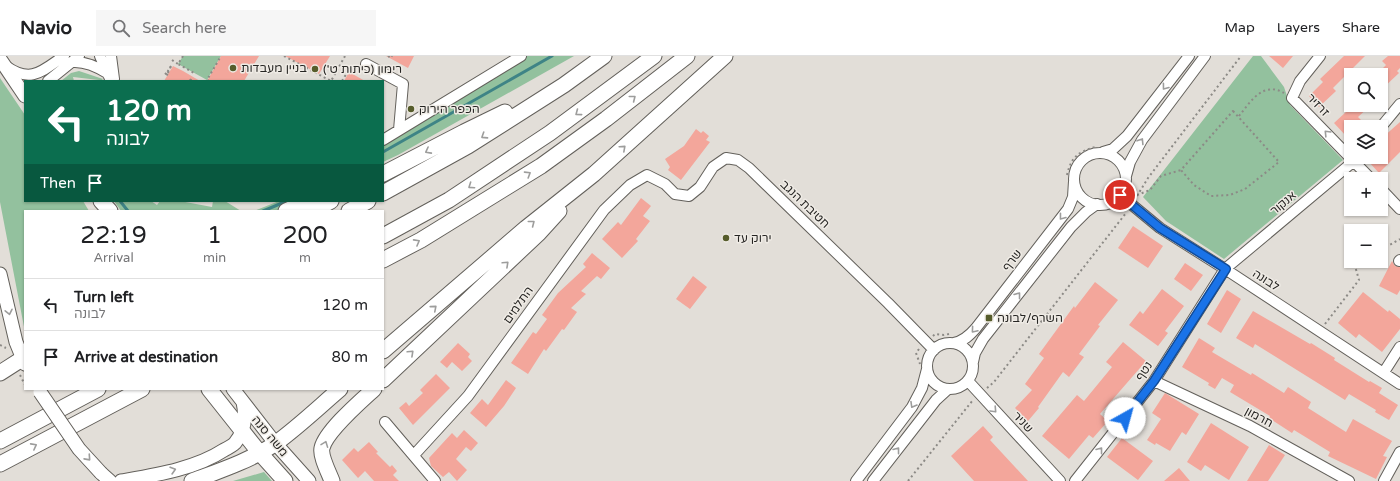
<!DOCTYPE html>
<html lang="en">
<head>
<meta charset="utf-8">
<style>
	:root { --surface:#fff; --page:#f6f6f6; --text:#202124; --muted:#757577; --line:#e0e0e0 }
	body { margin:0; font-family:"Varela Round","Noto Sans Hebrew",sans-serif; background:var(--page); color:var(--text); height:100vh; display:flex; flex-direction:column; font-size:15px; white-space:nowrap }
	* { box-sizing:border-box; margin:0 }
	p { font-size:13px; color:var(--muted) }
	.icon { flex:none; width:22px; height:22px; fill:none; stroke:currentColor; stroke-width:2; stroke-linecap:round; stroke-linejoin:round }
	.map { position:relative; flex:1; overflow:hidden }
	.sheet { position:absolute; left:24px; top:154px; width:360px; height:180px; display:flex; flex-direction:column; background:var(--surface); border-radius:0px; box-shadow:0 1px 3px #0004 }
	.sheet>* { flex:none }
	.top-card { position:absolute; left:24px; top:24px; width:360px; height:122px; border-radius:0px; box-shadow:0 1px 3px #0004; background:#0b6e4f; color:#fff; overflow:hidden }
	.fabs { position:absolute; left:1344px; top:12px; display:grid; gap:8px }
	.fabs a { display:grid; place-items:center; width:44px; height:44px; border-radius:0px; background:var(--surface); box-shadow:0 1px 3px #0004; font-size:20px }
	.pin { position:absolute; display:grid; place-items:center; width:34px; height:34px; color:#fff; margin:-17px; border:2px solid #fff; border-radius:50%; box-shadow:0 1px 4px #0007 }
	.me { position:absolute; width:44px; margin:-22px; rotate:38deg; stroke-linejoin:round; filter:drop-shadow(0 0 3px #0008) }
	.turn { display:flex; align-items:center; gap:14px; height:84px; padding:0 16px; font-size:18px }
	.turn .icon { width:52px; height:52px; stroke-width:2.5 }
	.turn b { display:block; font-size:28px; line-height:34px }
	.then { display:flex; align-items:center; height:38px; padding:0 16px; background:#0003; gap:8px; font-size:15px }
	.eta { display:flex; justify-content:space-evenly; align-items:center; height:68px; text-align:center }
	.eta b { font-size:24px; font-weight:600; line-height:28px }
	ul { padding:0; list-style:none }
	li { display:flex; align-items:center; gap:12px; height:52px; padding:0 16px; border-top:1px solid var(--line) }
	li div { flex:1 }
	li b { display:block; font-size:15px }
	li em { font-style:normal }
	header { display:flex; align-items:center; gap:24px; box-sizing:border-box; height:56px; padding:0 20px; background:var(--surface); border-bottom:1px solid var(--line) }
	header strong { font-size:19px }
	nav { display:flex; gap:22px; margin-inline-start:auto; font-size:14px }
	.search { width:280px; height:36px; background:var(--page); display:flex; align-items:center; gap:10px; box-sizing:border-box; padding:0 14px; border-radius:0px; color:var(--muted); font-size:15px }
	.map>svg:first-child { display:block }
	.green { fill:#93c19e }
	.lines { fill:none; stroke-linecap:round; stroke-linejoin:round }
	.stream { stroke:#3e8486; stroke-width:3 }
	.building { fill:#f3a69b }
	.minor-casing { stroke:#63605b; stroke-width:12 }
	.major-casing { stroke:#63605b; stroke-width:15 }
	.highway-casing { stroke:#63605b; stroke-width:17 }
	.path { stroke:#8c8a86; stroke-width:2; stroke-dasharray:2 3; stroke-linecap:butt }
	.minor { stroke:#fff; stroke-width:10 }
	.major { stroke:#fff; stroke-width:13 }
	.highway { stroke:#fff; stroke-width:15 }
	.major-bridge-casing { stroke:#63605b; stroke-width:15; stroke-linecap:butt }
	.path-bridge { stroke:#8c8a86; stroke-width:2; stroke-dasharray:2 3; stroke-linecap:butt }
	.major-bridge { stroke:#fff; stroke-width:13 }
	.oneway { stroke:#9d9d9c }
	.route-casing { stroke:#114b97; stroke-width:10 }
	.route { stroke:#1a73e8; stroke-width:7 }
	.poi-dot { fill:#565c2b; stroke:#efebe5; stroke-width:1.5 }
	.labels { text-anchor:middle; stroke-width:3; stroke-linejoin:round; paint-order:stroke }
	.poi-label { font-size:12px; fill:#262523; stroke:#efebe5; text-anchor:start }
	.street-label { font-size:12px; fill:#262523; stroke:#efebe5 }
</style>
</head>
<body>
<header>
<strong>Navio</strong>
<div class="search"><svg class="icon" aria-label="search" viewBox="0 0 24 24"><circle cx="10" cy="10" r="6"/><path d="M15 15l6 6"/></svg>Search here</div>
<nav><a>Map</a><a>Layers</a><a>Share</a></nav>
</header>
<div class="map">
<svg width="1400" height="425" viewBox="0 0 1400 425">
	<rect width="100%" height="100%" fill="#e2ded8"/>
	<path class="green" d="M183 0H221L207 24 178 8Z
		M527 0H574L398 99 383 106V88Z
		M1253 0H1261L1284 31 1290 49 1343 104 1224 203 1166 165 1143 141Z
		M79 15 103 23 101 25 99 24 73 21 74 25H61L71 17Z
		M0 22 25 59V145H83L89 155H25V276L0 146Z
		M114 145H151L157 149 160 145H180L212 151 213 145H225L241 155H121Z
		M279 145H298L275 155H254Z
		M264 416 272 425H233Z"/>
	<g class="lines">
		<path class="stream" d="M383 96 552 0
			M120 145 128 155
			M263 155 287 145"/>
	</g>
	<path class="building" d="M221 0H259L244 25H207Z
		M285 0H330L319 18Z
		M386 0H414L408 12Z
		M1269 0H1293L1283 12Z
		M1344 0H1365L1333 32 1336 35 1319 51 1309 40 1323 26 1320 23Z
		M1388 0H1400V12L1397 15 1399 17 1381 34V14L1386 9 1382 5Z
		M173 10 183 15 200 25H164Z
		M349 16 365 25H344Z
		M1349 49H1371L1358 61 1362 65 1355 71H1351V75L1346 80 1334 67 1347 55 1345 53Z
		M1400 66V96L1379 117 1369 106 1373 101H1381V94L1387 88 1382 82Z
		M696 73 701 77 703 75 709 80 706 84 710 86 681 124 668 114 670 111 665 103 684 90Z
		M641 142 651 150 643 160 650 165 636 183 638 185 622 202 602 183 618 166 621 169Z
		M1133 170 1163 190 1148 212 1118 192Z
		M592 197 610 212 601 223 597 220 581 235 586 238 571 252 577 256 564 274 562 273 546 295 544 293 528 318 511 307 533 276 536 278 547 263 542 259 558 237 586 211 583 208Z
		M1392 205 1395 210 1400 211V234L1397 239 1379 230Z
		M1185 207 1203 219 1191 235 1174 223Z
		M693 220 707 231 690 253 676 243Z
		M1095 226 1118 244 1098 269 1100 270 1079 298 1084 301 1069 321 1063 316 1038 351 1039 352 1028 365 1015 352 1032 334 1025 328 1044 302 1039 298 1074 250 1075 252Z
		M1162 233 1184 250 1165 275 1168 277 1158 290 1129 269 1140 255 1143 258Z
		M1227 234 1241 243 1221 277 1207 268Z
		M1363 236 1388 256 1389 254 1400 263V273L1382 296 1359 278 1356 282 1338 267Z
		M1253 255 1310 288 1311 287 1335 302 1334 304 1369 326 1370 325 1382 332 1379 337 1398 349 1389 364 1375 356 1376 354 1349 338 1345 344 1255 288 1253 292 1236 282Z
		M1199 282 1215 292 1212 296 1251 319 1252 317 1284 337 1288 331 1311 346 1308 352 1346 376 1353 363 1392 385 1383 400 1387 401 1376 423 1328 400 1330 396 1294 374 1292 377 1269 362 1270 360 1230 336 1234 329 1222 322 1215 333 1208 329 1209 327 1182 311Z
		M1123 286 1146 305 1100 358 1108 365 1093 382 1089 379 1069 403 1042 380 1077 339 1084 345 1112 311 1106 306Z
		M458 287 470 298 468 301 472 305 462 315 452 306 447 312 440 306Z
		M436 318 450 332 413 369 399 352 406 346 409 350 423 337 420 334Z
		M506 324 516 332 504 350 486 371 470 357 482 343 488 349Z
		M1165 337 1199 358 1186 379 1182 376 1170 395 1156 387 1155 389 1147 384 1161 363 1152 357Z
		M1211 367 1249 391 1229 424 1205 409 1201 415 1187 406Z
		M983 370 993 381 990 384 1028 425H974L951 400Z
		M464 374 478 387 471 395 466 391 456 403 467 414 457 425 449 416 443 421 431 410 429 402 452 377 457 382Z
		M1122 382 1153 405 1138 424 1107 401Z
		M369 386 378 396 376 397 390 411 392 409 397 415 393 419 399 425H374L365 415 358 422 342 404 354 392 358 396Z
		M1269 389 1285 399 1268 425H1247Z
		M1179 412 1190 425H1164Z"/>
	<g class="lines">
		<defs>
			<path id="minor" d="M100 0 111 25
				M111 0 114 23
				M1320 0 1300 25 1292 42 1371 123
				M72 6C85 5 96 10 107 17
				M366 8 403 28 399 74
				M6 10C31 28 42 15 64 0
				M48 25 79 0
				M1381 71 1400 48
				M383 84 521 0
				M1103 96 1113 93 1127 80 1189 0
				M1074 123a26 26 0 1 1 52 0a26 26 0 1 1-52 0Z
				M1126 120 1130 106 1142 84 1205 0
				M1381 133 1400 153
				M1120 139 1160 172 1225 213 1400 328
				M1399 205 1400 204
				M927 310a23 23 0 1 1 46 0a23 23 0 1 1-46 0Z
				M954 287C964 285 970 279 976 272L1068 153 1073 141 1074 125
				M973 306 975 297 983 283 1071 171 1086 156 1097 148
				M1384 316 1400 291
				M968 325 1060 425
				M1154 325 1250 370 1349 425
				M385 366 435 425
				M414 399 468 340 604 154 630 129 647 119 665 128 675 138 689 140 700 131 713 111 726 102 738 104 749 112 888 247 934 294
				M856 425 912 351 922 332 927 313
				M873 425 936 344 948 333
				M1075 425 1154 325 1225 213 1354 105 1357 101
				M1384 425 1400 396"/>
			<path id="major" d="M0 3 25 40
				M0 218 16 286 25 308
				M233 333 275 387 309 425
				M101 417 110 425
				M121 425C155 419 195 413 224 394 228 392 232 390 235 387 245 375 246 360 243 346"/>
			<path id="highway" d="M383 118 464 76 505 56
				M383 137 468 90 564 29 604 0
				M101 145 110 155
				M286 155 309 145
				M312 155 331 145
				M349 155 368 145
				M383 180 449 144 550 77 654 0
				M383 204 421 184 541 110 606 63 687 0
				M383 295 526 172 594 118 725 0
				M0 317 25 301
				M383 324 539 177 559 155
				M209 333 259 396 285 425
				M0 385 98 333
				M0 408 142 333
				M192 425C219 415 252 404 276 387 298 371 319 351 340 333
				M332 425C329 417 320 400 322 392 326 375 361 345 374 333"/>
		</defs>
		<use href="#minor" class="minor-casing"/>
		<use href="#major" class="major-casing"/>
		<use href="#highway" class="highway-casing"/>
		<path class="path" d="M183 0 178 8 196 18
			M284 0 331 25 345 0
			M388 0 391 2 392 0
			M172 4 178 8
			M165 17 167 19 171 10
			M190 23 191 25
			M209 25 207 24 221 0
			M342 25 348 15 358 11
			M1233 55 1279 106 1245 133 1230 139 1211 140 1194 129 1181 114Z
			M1239 60C1251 45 1263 25 1284 37
			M1067 119C1071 101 1078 96 1095 91
			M1137 139 1150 134 1161 120 1181 114
			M1137 140 1148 122 1241 0
			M1381 192 1386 191 1400 183
			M1325 268 1359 224 1355 210 1359 205
			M933 280 935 278 944 279 949 278
			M0 289 6 292
			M919 293 916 297 920 308
			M20 319 25 329
			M987 332 994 326 1126 157
			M908 425 973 344"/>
		<use href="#minor" class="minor"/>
		<use href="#major" class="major"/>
		<use href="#highway" class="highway"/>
		<defs>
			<path id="major-bridge" d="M40 336 79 393 101 417"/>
		</defs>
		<use href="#major-bridge" class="major-bridge-casing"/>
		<path class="path-bridge" d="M168 19 166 18 171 10
			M190 25 191 24 192 25"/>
		<use href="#major-bridge" class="major-bridge"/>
	</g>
	<defs><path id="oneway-chevron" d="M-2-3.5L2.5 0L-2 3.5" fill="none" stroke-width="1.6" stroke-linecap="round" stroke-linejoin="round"/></defs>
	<g class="oneway">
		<use href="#oneway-chevron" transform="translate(1165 31) rotate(127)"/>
		<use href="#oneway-chevron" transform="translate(633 42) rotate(-38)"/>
		<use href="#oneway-chevron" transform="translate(578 57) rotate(143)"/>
		<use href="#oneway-chevron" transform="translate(1327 77) rotate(-134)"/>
		<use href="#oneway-chevron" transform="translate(484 80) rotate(147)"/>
		<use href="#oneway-chevron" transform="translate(1141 85) rotate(-58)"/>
		<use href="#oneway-chevron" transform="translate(623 92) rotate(-42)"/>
		<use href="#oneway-chevron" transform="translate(428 95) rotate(152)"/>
		<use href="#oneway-chevron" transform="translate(528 118) rotate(-32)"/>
		<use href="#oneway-chevron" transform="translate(471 130) rotate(146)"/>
		<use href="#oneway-chevron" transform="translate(1062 161) rotate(128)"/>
		<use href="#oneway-chevron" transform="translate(532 167) rotate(-38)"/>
		<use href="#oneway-chevron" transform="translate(417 186) rotate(-29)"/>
		<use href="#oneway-chevron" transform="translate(506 208) rotate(-43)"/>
		<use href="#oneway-chevron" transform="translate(1018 239) rotate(-52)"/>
		<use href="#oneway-chevron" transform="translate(434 252) rotate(-41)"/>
		<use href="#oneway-chevron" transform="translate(9 256) rotate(78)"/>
		<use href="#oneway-chevron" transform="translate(974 274) rotate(130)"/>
		<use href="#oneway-chevron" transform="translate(411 297) rotate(-43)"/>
		<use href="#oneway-chevron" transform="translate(913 349) rotate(120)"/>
		<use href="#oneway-chevron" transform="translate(994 354) rotate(47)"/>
		<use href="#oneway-chevron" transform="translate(325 388) rotate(-69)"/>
		<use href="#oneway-chevron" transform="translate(34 390) rotate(-28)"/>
		<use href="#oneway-chevron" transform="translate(897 394) rotate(-52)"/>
		<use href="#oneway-chevron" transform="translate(1100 394) rotate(-52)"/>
		<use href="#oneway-chevron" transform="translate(88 402) rotate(48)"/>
		<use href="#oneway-chevron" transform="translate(173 414) rotate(-16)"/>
	</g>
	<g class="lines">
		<defs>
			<path id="route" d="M1120 139 1160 172 1226 213 1154 325 1125 362"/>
		</defs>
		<use href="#route" class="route-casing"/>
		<use href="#route" class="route"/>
	</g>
	<g class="poi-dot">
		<circle cx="233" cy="12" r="4"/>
		<circle cx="315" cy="13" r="4"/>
		<circle cx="411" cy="53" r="4"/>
		<circle cx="726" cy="182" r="4"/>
		<rect x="985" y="258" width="8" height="8" rx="2"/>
	</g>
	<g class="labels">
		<g class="poi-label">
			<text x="241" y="16">בניין מעבדות</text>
			<text x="323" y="17">רימון (כיתות ט')</text>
			<text x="419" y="57">הכפר הירוק</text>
			<text x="734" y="186">ירוק עד</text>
			<text x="997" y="266">השרף/לבונה</text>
		</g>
		<g class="street-label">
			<text transform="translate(1318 49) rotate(46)" y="4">זרזיר</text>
			<text transform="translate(1283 147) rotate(-40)" y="4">אנקור</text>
			<text transform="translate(805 148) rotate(44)" y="4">חטיבת הנגב</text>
			<text transform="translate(1012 204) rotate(-52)" y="4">שרף</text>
			<text transform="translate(1266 224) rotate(33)" y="4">לבונה</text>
			<text transform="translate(518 249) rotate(-55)" y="4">התלמים</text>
			<text transform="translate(1144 315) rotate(-55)" y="4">נטף</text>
			<text transform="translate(1259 361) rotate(28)" y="4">חרמון</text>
			<text transform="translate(1023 366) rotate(47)" y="4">שניר</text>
			<text transform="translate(270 380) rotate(50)" y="4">משה סנה</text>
		</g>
	</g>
</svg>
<div class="fabs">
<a><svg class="icon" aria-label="search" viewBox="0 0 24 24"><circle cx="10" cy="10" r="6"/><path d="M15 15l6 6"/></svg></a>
<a><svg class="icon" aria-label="layers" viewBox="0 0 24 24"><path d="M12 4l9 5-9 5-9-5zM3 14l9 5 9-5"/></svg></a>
<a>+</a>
<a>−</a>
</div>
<div class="pin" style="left:1120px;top:139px;background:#d93025"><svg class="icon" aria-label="arrive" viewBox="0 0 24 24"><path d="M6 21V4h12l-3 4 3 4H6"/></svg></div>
<svg class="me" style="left:1125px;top:362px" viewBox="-20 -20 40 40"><circle r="19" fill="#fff"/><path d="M0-13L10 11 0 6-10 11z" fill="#1a73e8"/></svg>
<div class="top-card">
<div class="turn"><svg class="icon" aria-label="left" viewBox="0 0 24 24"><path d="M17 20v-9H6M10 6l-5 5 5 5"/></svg><div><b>120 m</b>לבונה</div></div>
<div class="then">Then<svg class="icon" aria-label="arrive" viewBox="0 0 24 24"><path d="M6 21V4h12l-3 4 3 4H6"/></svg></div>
</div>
<section class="sheet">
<div class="eta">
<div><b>22:19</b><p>Arrival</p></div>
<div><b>1</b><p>min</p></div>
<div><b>200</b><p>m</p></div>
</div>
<ul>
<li><svg class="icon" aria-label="left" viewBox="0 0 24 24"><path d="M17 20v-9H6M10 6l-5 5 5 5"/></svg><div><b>Turn left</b><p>לבונה</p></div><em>120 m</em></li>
<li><svg class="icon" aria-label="arrive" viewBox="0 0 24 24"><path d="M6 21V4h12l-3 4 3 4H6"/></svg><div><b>Arrive at destination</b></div><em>80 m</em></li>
</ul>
</section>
</div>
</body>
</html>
